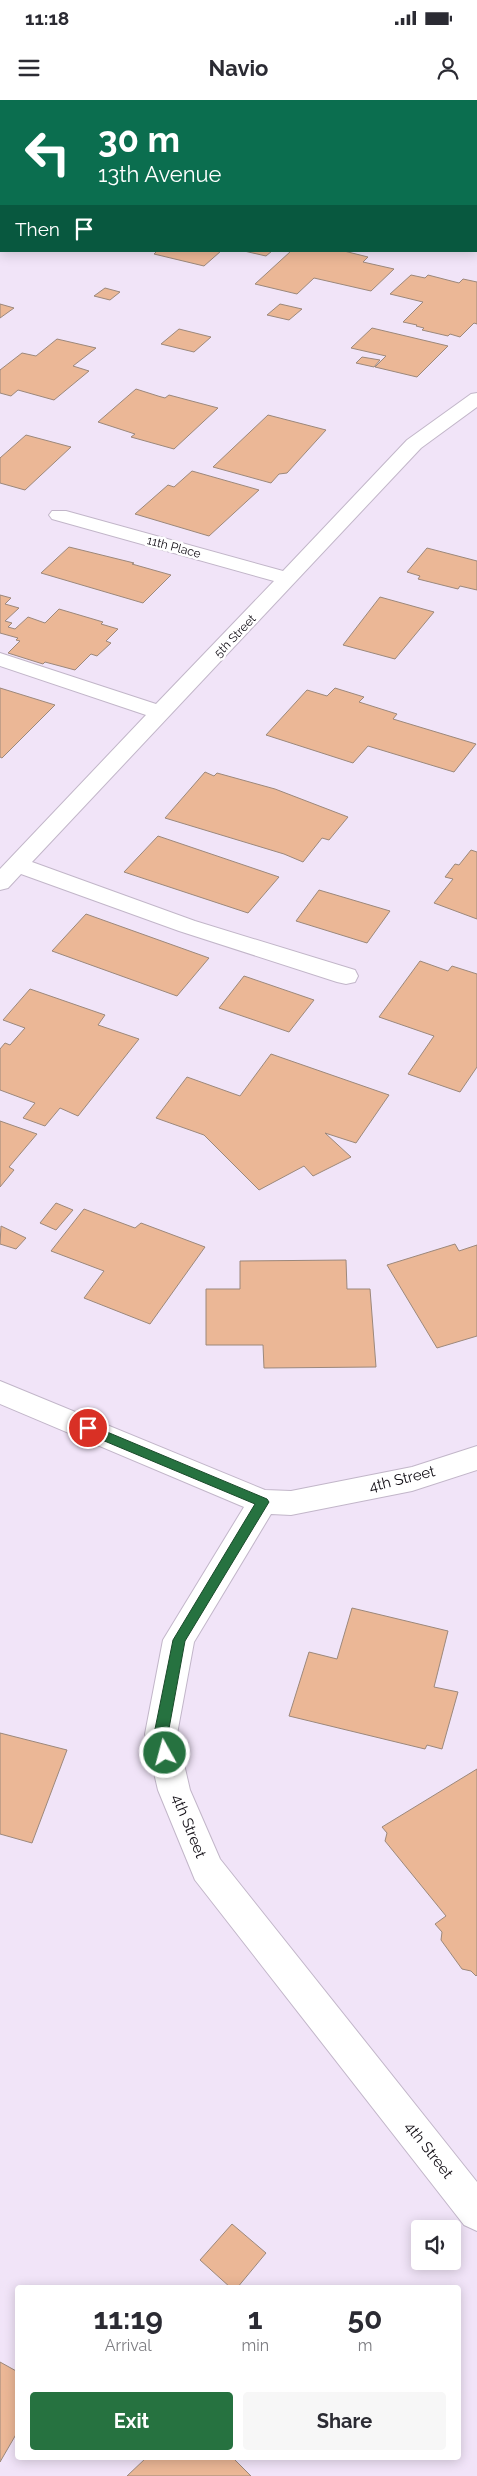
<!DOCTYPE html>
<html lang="en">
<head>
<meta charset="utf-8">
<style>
	:root { --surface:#fff; --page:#f7f7f7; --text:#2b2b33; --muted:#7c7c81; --accent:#267240 }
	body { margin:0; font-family:Raleway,sans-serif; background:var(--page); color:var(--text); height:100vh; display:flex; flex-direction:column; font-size:19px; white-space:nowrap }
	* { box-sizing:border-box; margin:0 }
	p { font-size:16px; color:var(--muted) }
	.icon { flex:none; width:28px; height:28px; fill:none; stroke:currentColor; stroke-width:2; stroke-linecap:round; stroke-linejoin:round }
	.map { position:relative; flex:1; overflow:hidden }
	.sheet { position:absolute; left:15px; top:2185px; width:446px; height:175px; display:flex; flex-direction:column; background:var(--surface); border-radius:5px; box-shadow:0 2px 12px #0003 }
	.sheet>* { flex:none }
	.banner { position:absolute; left:0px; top:0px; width:478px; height:152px; box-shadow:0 2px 12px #0003; background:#0b6e4f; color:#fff; overflow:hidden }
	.buttons { position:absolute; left:411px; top:2120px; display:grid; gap:10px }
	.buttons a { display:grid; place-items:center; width:50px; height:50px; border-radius:5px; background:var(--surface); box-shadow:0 2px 12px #0003; font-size:25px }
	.pin { position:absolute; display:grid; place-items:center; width:42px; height:42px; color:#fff; margin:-21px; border:2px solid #fff; border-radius:50%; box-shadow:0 1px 5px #0007 }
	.me { position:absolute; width:55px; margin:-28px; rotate:353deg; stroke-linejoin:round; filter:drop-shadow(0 0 4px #0008) }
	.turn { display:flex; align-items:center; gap:18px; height:105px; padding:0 15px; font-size:22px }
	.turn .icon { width:65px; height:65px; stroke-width:2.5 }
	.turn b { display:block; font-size:35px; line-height:42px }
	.then { display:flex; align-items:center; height:48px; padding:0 15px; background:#0003; gap:10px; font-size:19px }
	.eta { display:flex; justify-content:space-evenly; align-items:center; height:85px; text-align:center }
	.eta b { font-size:30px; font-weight:700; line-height:35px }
	.primary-button { display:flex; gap:10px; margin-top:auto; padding:10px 15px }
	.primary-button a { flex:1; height:58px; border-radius:5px; background:var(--accent); color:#fff; font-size:20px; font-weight:700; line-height:58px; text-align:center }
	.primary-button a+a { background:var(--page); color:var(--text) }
	.status { display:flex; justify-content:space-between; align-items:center; height:35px; padding:0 25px; background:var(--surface); direction:ltr }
	.status svg { height:14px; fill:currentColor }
	header { display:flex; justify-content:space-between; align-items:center; height:65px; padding:0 15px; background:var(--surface); font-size:22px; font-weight:700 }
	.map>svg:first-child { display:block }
	.building { fill:#ebb796; stroke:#9c887b }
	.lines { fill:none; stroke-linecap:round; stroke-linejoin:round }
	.minor-casing { stroke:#c2b6c9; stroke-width:2 }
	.minor { fill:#fff; fill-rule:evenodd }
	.route { fill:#267240; stroke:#194a2a }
	.labels { text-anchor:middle; stroke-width:5; stroke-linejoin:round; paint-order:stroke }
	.far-street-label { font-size:12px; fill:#130f16; stroke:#fff }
	.street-label { font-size:15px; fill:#130f16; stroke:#fff }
</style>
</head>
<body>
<div class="status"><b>11:18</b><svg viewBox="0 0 49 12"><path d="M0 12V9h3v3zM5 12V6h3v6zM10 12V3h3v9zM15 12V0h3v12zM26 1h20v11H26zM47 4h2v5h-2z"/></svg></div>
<header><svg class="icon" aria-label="menu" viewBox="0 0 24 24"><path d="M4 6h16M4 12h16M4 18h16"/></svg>Navio<svg class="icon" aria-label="person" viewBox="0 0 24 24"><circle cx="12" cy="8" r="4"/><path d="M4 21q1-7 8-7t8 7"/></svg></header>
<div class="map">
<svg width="477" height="2376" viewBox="0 0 477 2376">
	<rect width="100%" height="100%" fill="#f1e4f8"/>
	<path class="building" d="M12 0H70L10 1Z
		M124 0H165L170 1H123Z
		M157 151H221L204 166 154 154Z
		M244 151H272L266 156Z
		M291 151H344L368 157 363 162 394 169 371 191 314 178 297 194 255 184Z
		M411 175 425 178 428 175 459 183 463 179 477 182V224L474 223 460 237 450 234 448 236 422 230 424 228 416 226 417 225 403 222 423 202 390 194Z
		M105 188 120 192 110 200 94 196Z
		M0 204 14 208 0 218Z
		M280 204 302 209 289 220 267 215Z
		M372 228 448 246 417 277 375 267 386 256 351 248Z
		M179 229 211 237 194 252 161 244Z
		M57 239 96 248 73 266 89 271 54 300 18 290 11 296 0 293V270L22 253 36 256Z
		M362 257 380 260 374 267 356 263Z
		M136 289 158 296 165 298 169 295 218 308 174 349 131 337 135 334 98 322Z
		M268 315 326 330 287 373 279 374 271 383 213 367Z
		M26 335 71 347 25 390 0 383V358Z
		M192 371 259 390 209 436 135 414 168 385 174 387Z
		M69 447 134 463 132 464 171 475 143 503 41 473Z
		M427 448 477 461V490L460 486 458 489 418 479 420 476 407 472Z
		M0 495 11 498 5 504 19 508 5 521 12 523 8 527 15 529 28 517 45 523 59 509 103 522 101 524 118 529 106 541 111 543 97 556 91 554 75 570 45 562 43 564 8 553 20 541 16 540 18 538 0 533Z
		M380 497 434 512 395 559 343 545Z
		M0 588 55 605 2 658 0 657Z
		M335 588 364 597 359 602 397 614 393 619 476 644 454 672 368 646 353 663 266 635 307 590 327 596Z
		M205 672 214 676 217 673 275 689 348 717 329 740 322 738 303 762 284 754 165 718Z
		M158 736 279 777 248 813 124 772Z
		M471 750 477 752V819L434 803 453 779 445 777 455 764 459 765Z
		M319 790 390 811 367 843 296 821Z
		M86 814 209 858 177 896 52 851Z
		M420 861 448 871 452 866 477 874V967L460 992 408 974 434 936 379 917Z
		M244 876 314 900 289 932 219 908Z
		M30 889 105 915 98 925 139 939 78 1016 60 1008 45 1026 23 1018 35 1003 0 990V949L5 943 10 945 25 928 3 920Z
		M271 954 389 995 356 1043 325 1033 351 1057 313 1076 304 1066 259 1090 204 1035 156 1018 187 977 240 996Z
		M0 1021 37 1034 9 1067 14 1070 0 1087Z
		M56 1103 73 1110 56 1130 40 1123Z
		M84 1109 135 1128 141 1123 205 1147 150 1224 84 1198 104 1171 51 1151Z
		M1 1126 26 1138 16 1149 0 1144Z
		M455 1144 459 1151 477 1145V1236L437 1248 387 1165Z
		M346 1160 347 1189H370L376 1267 264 1268 263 1245H206V1189H240V1161Z
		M352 1508 448 1531 434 1587 458 1592 442 1649 427 1645 425 1649 289 1616 309 1552 337 1559Z
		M0 1633 67 1650 32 1743 0 1734Z
		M477 1669V1875L476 1876 471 1871 462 1869 441 1840 442 1832 435 1824 446 1816 385 1741 387 1733 382 1727Z
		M232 2124 266 2153 237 2188H231L200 2160Z
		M0 2262 18 2272V2331L0 2362Z
		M146 2358H233L251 2376H127Z"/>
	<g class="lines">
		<defs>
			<path id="minor" d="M303 0H323V1H303Z
				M476 29H477V39H476Z
				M0 33H1V43H0Z
				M476 141H477V151H476Z
				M477 293V307L421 348 32 762 195 821 355 870 358 876 355 882 346 884 337 882 179 831 21 774 8 788 0 790V769L146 615 0 566V553L156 604 274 481 52 419 49 415 52 411H66L283 471 407 340 471 294Z
				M0 1281 265 1390 291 1391 412 1367 477 1346V1370L412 1391 291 1415 271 1414 194 1542 177 1634 190 1690 220 1759 477 2082V2131L464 2125 195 1780 158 1690 145 1634 163 1540 244 1407 0 1304Z"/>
		</defs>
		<use href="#minor" class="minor-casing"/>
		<use href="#minor" class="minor"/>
	</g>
	<path class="route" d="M88 1324 267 1399 269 1402 185 1541 168 1634 172 1653 170 1657H161L154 1634 173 1540 255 1404 83 1332 82 1328Z"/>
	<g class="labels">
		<g class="far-street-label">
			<text transform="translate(174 447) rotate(15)" y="4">11th Place</text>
			<text transform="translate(235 536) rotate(-46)" y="4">5th Street</text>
		</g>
		<g class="street-label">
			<text transform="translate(402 1379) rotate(-14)" y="5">4th Street</text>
			<text transform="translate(189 1726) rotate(68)" y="5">4th Street</text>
			<text transform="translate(429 2050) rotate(52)" y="5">4th Street</text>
		</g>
	</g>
</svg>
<div class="buttons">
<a><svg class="icon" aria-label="sound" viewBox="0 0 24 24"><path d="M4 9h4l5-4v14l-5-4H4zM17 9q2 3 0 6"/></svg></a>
</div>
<div class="pin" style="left:88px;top:1328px;background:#d93025"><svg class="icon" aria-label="arrive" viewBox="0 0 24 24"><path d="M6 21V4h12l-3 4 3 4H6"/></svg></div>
<svg class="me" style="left:165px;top:1653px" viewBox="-20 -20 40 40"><circle r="17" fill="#267240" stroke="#fff" stroke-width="3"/><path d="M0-11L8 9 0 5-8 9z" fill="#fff"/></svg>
<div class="banner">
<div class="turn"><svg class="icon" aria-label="left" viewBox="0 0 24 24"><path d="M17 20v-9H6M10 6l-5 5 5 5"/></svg><div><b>30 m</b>13th Avenue</div></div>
<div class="then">Then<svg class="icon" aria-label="arrive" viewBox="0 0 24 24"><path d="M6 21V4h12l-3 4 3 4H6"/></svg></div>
</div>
<section class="sheet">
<div class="eta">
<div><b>11:19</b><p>Arrival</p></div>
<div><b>1</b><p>min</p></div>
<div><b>50</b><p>m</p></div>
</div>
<div class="primary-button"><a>Exit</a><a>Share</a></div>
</section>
</div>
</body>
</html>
